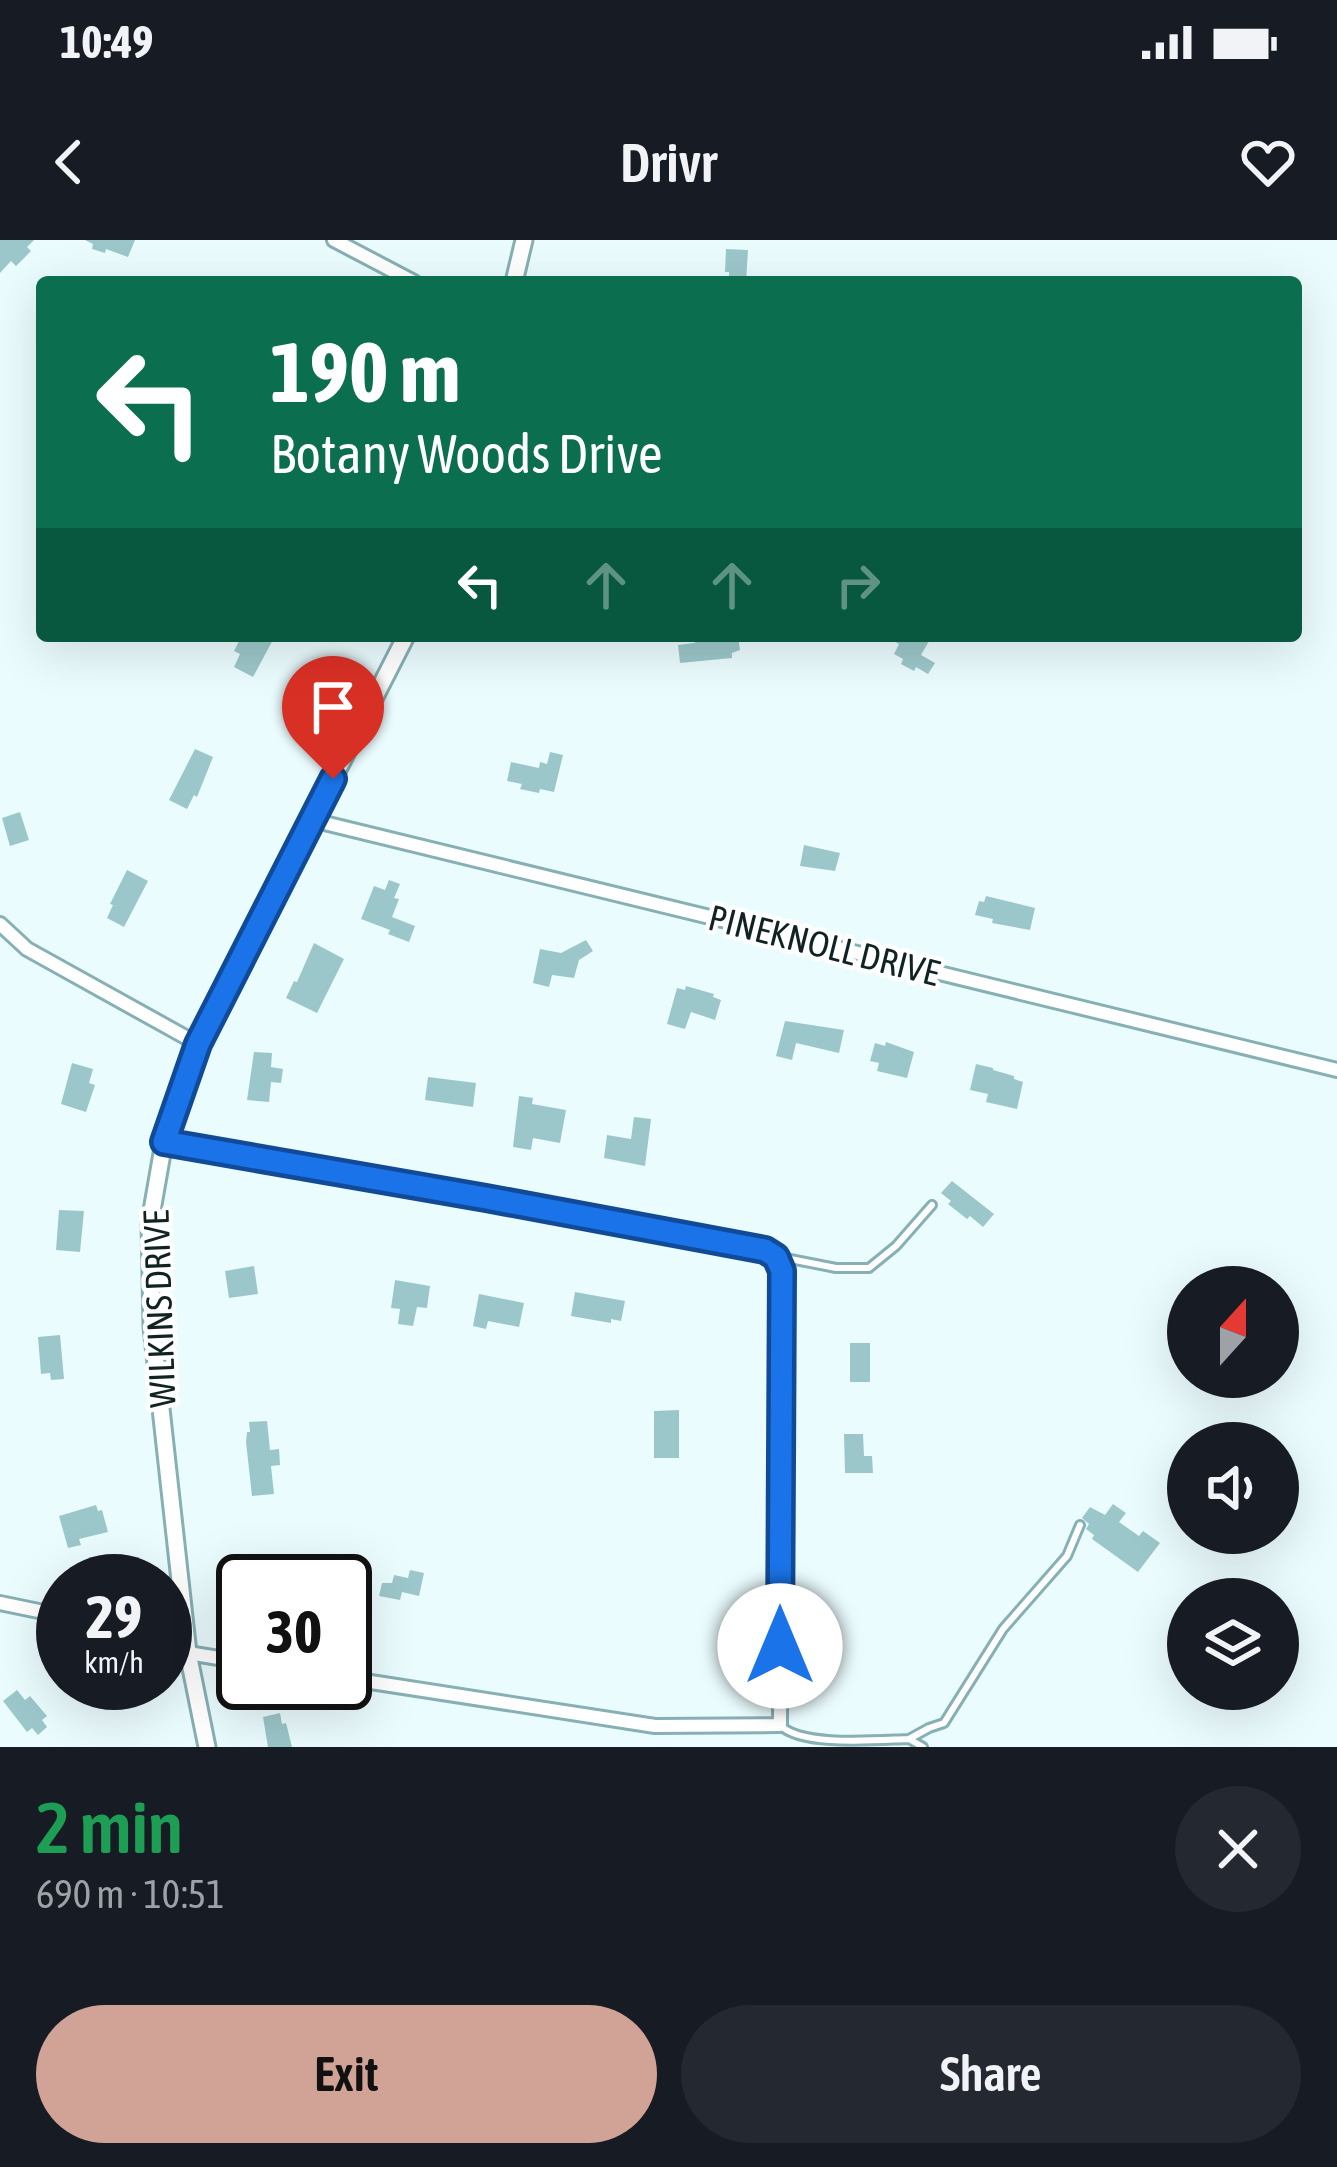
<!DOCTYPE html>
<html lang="en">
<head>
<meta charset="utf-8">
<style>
	:root { --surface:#171b24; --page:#242831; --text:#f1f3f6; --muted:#9ea1a6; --accent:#d1a396 }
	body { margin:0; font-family:"Asap Condensed",sans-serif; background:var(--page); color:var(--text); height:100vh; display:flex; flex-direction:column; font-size:45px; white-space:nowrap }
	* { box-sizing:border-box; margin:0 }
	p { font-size:39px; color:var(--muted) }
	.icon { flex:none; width:66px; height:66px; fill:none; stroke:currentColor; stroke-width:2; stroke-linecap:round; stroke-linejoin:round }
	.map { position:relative; height:1507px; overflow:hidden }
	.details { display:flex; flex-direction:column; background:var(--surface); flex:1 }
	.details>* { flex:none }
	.banner { position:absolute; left:36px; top:36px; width:1266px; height:366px; border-radius:12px; box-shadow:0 12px 48px #0002; background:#0b6e4f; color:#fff; overflow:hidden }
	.needle { width:78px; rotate:21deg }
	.fabs { position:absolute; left:1167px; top:1026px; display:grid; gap:24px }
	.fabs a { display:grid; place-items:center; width:132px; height:132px; border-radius:50%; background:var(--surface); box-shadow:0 12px 48px #0002; font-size:60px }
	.speed { position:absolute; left:36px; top:1314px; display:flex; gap:24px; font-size:60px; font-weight:700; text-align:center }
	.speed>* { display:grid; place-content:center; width:156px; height:156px; border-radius:50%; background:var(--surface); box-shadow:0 12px 48px #0002; line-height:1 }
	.speed small { font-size:30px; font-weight:400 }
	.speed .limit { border:6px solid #111; border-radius:18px; background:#fff; color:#111 }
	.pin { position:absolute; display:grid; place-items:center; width:102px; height:102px; color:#fff; margin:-123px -51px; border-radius:50% 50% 50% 0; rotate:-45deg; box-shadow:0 0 12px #0007 }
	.pin .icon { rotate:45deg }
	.me { position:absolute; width:132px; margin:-66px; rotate:0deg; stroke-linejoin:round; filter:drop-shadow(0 0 9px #0008) }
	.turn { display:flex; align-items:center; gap:42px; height:252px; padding:0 36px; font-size:54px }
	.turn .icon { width:156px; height:156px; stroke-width:2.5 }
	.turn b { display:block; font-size:84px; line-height:102px }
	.lanes { display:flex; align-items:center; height:114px; padding:0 36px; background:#0003; justify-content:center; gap:60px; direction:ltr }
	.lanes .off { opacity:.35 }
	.round { display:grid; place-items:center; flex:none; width:126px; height:126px; border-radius:63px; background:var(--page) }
	.head { display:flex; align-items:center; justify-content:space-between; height:204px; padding:0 36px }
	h1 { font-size:72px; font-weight:600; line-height:90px; color:#1e9e55 }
	.action { display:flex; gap:24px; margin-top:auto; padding:24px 36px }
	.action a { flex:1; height:138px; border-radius:72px; background:var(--accent); color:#111; font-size:48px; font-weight:600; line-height:138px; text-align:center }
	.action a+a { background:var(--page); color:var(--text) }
	.status { display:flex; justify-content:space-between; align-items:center; height:84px; padding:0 60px; background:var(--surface); direction:ltr }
	.status svg { height:33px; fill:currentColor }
	header { display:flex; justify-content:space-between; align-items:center; height:156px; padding:0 36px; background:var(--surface); font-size:54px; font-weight:600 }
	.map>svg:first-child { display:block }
	.building { fill:#9cc7ca }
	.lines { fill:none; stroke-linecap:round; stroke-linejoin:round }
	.service-casing { stroke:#86b0b4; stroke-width:12 }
	.minor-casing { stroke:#86b0b4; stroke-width:18 }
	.tertiary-casing { stroke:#86b0b4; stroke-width:21 }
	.service { stroke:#fff; stroke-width:6 }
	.minor { stroke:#fff; stroke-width:12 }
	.tertiary { stroke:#fff; stroke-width:15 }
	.route-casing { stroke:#114b97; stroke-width:30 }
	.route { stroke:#1a73e8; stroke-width:21 }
	.labels { text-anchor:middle; stroke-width:9; stroke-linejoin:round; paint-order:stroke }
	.street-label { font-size:36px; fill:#112223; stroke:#fff }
</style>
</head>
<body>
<div class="status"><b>10:49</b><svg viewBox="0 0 49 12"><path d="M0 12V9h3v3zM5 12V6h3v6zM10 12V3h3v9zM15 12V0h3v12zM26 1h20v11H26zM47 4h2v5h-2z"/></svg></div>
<header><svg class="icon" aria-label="back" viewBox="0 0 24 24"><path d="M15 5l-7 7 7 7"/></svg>Drivr<svg class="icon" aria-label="heart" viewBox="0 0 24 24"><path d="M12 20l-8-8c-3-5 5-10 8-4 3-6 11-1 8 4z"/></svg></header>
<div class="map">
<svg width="1337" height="1507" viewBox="0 0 1337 1507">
	<rect width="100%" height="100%" fill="#ebfcfe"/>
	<path class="building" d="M0 0H34L27 7 31 11 16 26 11 21 0 33Z
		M85 0H135L128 17 106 9 105 13 92 9 93 4Z
		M726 9 748 10 746 42H729V32H725Z
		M250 396H275L253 437 234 427 240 414 234 411 240 399 247 402Z
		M697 396H738L740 410 732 413V418L680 423 678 405 694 403 698 401Z
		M884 396H932L921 415 935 423 928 434 916 427 914 431 901 424 903 419 894 414 899 404Z
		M195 509 213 517 197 557 194 555 187 569 169 560Z
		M550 512 563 515 554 552 540 549 539 553 520 549 522 544 507 541 511 522 539 528 540 522 547 524Z
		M20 572 29 600 10 606 2 578Z
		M804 605 840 613 835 631 800 626Z
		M127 630 148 641 124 687 107 678 113 665 110 664Z
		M389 640 400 644 394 658 399 659 392 677 415 686 409 702 388 694 390 690 361 679 374 646 385 650Z
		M986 656 1035 668 1030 690 992 683 993 679 975 675 979 661 984 662Z
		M586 700 593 711 579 720 574 738 552 735 549 747 533 743 540 709 561 713Z
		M314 703 344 719 317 773 286 758 294 741 297 742Z
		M686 746 714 754 713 757 721 760 715 780 691 772 685 789 667 784 677 748 685 750Z
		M785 781 844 790 839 813 796 803 792 820 776 816Z
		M886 802 914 812 907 838 877 831 879 823 870 821 875 803 885 806Z
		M254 812 272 813 271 827 283 829 281 843 271 842 269 862 247 860Z
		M72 823 93 829 89 843 95 845 86 872 61 864Z
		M976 824 993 828V830L1014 836V839L1023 842 1017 869 986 862 988 854 970 850Z
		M428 837 476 843 473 867 425 860Z
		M519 856 533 858 532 864 566 870 560 903 533 898 531 910 513 907Z
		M634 877 651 879 645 926 604 918 607 895 631 899Z
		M952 941 994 974 983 987 970 976 967 979 948 964 951 961 941 953Z
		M59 970 84 971 80 1012 56 1010Z
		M254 1026 258 1054 229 1058 225 1031Z
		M395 1040 430 1046 427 1068 417 1067 413 1086 398 1084 400 1069 391 1068Z
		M575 1052 625 1061 621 1081 611 1079V1083L571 1076Z
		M479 1054 524 1063 519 1087 488 1081 486 1089 473 1086Z
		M60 1095 64 1139 51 1140 50 1133 41 1134 38 1097Z
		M850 1103H870V1142H850Z
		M679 1170V1218H654V1171Z
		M267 1181 270 1210 279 1209 280 1225 271 1226 274 1254 252 1256 246 1202 247 1192H250L249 1182Z
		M844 1194H863L864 1216H872L873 1233H845Z
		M1113 1264 1126 1273 1119 1282 1139 1296 1143 1291 1160 1303 1138 1332 1092 1299 1094 1295 1086 1289 1089 1284 1082 1278 1090 1267 1105 1275Z
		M96 1265 98 1271 102 1270 108 1292 79 1299 81 1305 68 1308 59 1276Z
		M410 1330 424 1333 419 1356 402 1352 400 1360 379 1356 382 1343H392L394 1335 408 1338Z
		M17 1450 25 1460 30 1456 47 1476 42 1480 47 1487 38 1495 32 1488 27 1492 3 1461Z
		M280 1473 282 1484 286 1483 292 1507H268L263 1477Z"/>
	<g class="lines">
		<defs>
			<path id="service" d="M780 1017 836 1028H869L896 1006 932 965
				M780 1485C801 1507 877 1500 909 1499L923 1507
				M909 1499 929 1488 944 1483 1003 1389 1067 1316 1080 1285"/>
			<path id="minor" d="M334 0 414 42
				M312 580 1337 830
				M0 684 27 709 198 804
				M164 902 486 958 765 1010 777 1017 782 1031 780 1485 655 1486 345 1438
				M0 1363 63 1376
				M165 1393 186 1395
				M188 1413 243 1422"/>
			<path id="tertiary" d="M514 42 524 0
				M207 1507 188 1413 152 1087 150 982 164 902 198 804 406 396"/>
		</defs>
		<use href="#service" class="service-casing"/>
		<use href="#minor" class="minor-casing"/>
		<use href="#tertiary" class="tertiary-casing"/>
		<use href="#service" class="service"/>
		<use href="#minor" class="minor"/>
		<use href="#tertiary" class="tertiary"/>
	</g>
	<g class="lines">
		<defs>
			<path id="route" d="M333 539 198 804 164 902 486 958 765 1010 776 1017 782 1031 780 1406"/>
		</defs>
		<use href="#route" class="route-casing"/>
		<use href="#route" class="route"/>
	</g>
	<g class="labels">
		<g class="street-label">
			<text transform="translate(824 705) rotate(14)" y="13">PINEKNOLL DRIVE</text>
			<text transform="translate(159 1069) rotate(-92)" y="13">WILKINS DRIVE</text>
		</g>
	</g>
</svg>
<div class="fabs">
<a><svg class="needle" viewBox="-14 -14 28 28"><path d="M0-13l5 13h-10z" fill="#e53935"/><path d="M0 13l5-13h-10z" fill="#9ea1a6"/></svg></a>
<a><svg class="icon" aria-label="sound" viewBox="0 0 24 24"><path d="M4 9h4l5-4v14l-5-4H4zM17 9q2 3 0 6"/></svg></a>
<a><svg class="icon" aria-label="layers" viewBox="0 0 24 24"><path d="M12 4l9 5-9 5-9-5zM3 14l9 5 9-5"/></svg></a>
</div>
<div class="speed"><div>29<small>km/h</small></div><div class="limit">30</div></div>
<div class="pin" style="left:333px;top:539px;background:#d93025"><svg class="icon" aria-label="arrive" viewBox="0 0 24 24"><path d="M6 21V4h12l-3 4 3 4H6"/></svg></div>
<svg class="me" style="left:780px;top:1406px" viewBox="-20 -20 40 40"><circle r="19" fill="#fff"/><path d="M0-13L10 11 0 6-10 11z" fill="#1a73e8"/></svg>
<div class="banner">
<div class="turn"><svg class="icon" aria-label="left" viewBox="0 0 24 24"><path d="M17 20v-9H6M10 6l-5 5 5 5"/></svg><div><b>190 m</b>Botany Woods Drive</div></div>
<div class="lanes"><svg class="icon" aria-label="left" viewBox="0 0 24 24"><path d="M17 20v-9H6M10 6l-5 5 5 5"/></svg><svg class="icon off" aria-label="ahead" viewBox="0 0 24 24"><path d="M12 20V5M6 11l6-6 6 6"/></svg><svg class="icon off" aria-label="ahead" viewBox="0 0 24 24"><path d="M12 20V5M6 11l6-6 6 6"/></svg><svg class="icon off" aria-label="right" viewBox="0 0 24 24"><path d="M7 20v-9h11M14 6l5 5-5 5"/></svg></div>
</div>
</div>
<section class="details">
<div class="head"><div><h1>2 min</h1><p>690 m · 10:51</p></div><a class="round"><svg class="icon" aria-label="close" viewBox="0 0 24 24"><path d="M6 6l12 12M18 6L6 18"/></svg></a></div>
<div class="action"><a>Exit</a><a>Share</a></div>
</section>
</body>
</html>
